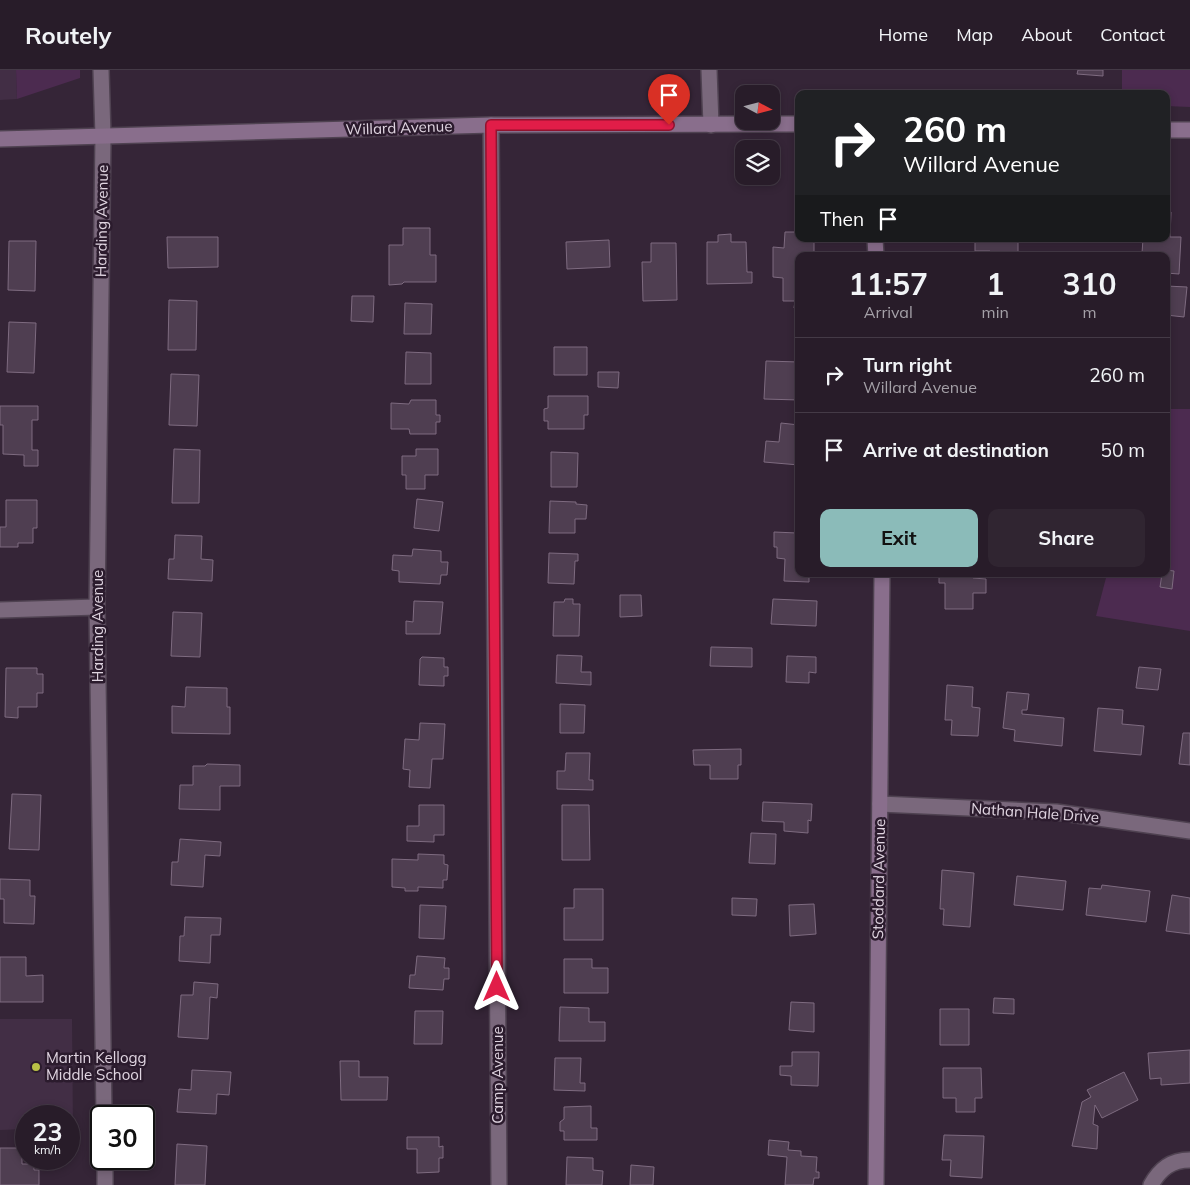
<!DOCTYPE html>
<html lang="en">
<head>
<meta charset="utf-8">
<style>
	:root { --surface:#281c29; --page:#302531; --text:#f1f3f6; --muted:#a5a1a8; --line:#443a46; --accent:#8bbbb9 }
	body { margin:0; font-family:Mulish,sans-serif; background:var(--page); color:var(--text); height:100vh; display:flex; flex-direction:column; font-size:19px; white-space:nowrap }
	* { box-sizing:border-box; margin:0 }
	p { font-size:16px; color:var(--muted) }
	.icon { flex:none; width:28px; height:28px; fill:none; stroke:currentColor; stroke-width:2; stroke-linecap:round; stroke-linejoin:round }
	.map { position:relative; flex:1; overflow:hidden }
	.details { position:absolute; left:795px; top:182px; width:375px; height:325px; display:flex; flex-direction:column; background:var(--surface); border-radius:10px; box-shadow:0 2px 8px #0003,0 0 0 1px var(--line) }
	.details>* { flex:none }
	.hud { position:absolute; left:795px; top:20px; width:375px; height:152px; border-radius:10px; box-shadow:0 2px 8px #0003,0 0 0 1px var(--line); background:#202124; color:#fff; overflow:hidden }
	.needle { width:32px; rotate:97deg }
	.fabs { position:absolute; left:735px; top:15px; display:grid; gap:10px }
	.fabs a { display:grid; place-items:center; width:45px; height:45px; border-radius:10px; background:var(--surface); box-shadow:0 2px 8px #0003,0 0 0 1px var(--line); font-size:25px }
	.speed { position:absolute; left:15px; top:1035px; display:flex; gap:10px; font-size:25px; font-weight:700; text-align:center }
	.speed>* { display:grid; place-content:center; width:65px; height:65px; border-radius:50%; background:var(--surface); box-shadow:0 2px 8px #0003,0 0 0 1px var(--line); line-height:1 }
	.speed small { font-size:12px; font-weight:400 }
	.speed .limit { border:2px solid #111; border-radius:8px; background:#fff; color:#111 }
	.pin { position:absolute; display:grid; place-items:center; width:42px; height:42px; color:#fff; margin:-51px -21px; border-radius:50% 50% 50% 0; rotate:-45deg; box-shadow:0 0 5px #0007 }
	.pin .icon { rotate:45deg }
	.me { position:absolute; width:55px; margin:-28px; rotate:0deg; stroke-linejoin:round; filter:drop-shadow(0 0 4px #0008) }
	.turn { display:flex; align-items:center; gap:18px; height:105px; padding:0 25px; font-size:22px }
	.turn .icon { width:65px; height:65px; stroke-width:2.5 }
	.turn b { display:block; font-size:35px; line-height:42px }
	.then { display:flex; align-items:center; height:48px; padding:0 25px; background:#0003; gap:10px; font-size:19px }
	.eta { display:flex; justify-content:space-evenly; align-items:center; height:85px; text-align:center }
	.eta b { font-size:30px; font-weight:700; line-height:35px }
	.cta { display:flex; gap:10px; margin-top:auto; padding:10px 25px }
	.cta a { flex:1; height:58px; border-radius:10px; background:var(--accent); color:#111; font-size:20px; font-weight:700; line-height:58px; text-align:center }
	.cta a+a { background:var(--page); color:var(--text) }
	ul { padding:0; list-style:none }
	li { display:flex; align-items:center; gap:15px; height:75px; padding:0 25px; border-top:1px solid var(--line) }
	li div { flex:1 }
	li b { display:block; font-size:19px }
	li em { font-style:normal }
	header { display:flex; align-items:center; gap:30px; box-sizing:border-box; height:70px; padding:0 25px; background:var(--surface); border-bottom:1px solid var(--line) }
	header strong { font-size:24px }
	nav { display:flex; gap:28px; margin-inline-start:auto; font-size:18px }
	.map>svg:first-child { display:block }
	.built { fill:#422e45 }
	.green { fill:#4c2b50 }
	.building { fill:#4f3e51; stroke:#7e6b80 }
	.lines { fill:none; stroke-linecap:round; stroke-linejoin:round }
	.street-casing { stroke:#4f4251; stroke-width:18 }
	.secondary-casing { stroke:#4f4251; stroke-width:18 }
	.street { stroke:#7a687c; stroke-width:15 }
	.secondary { stroke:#896e8c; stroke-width:15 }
	.route-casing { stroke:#92132f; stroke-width:12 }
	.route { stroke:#e11d48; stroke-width:9 }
	.poi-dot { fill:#b9c046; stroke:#2b1b2d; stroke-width:2 }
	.labels { text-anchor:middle; stroke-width:5; stroke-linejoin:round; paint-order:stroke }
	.street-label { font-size:15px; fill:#e0d5e1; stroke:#2b1b2d }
	.poi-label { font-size:15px; fill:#e0d5e1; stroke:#2b1b2d; text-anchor:start }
</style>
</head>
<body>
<header>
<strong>Routely</strong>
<nav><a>Home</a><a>Map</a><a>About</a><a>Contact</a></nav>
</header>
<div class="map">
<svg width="1190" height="1115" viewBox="0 0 1190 1115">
	<rect width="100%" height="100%" fill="#352537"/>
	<path class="built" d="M0 0H16L17 29 0 30Z
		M0 949H72L73 1059H69V1046H26V1059L0 1060Z"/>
	<path class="green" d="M16 0H80V8L17 29Z
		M1122 0H1190V37L1166 36V24H1122Z
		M1166 339H1190V561L1096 546 1107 504H1166Z"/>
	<path class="building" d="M1078 0H1103V6L1077 4Z
		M1166 142H1171L1170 167H1181L1179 204 1166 203V186H1147V184L1142 183 1143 169H1166Z
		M403 158H430V185H436V212H404L402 214 389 215V175H403Z
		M785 162H799V169H814V186H799V238H794L795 231H783V208L773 207V177L784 178Z
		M731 164V172H746L747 202H752V213L707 214V172H718V165Z
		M167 167H218V197L168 198Z
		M975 169H1018V182H1014V186H989L990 181H975Z
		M609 170 610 197 567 199 566 172Z
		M9 171H36L35 221 8 220Z
		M651 173H676L677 230 643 231 642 192H651Z
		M1166 216 1187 217 1184 247 1166 245Z
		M352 226H374L373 252 351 251Z
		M169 230 197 231 196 280H168Z
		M405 233 432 234 431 264H404Z
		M9 252 36 253 34 303 7 302Z
		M554 277H587V305H554Z
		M406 282 431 283V314H405Z
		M766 291 799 292V330L764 329Z
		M598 302H619L618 318 598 317Z
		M171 304 199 305 197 356 169 355Z
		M548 326H588V345H584V359H548V351H544V339L548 338Z
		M411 330H436V345H440V352H436V364H410L409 359H391V333L409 334Z
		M0 336H38V350H32V380H38V396H24V385L3 384V355H0Z
		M781 353 799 355V395L764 392 766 371 779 372Z
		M174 379 200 380 199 433H172Z
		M416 379H438V405H425V419H406V405H402V386H416Z
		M551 382 578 383 577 417H551Z
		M417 429 443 432 439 461 414 458Z
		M6 430H37V458H33V473H18V477H0V457H6Z
		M550 431 576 432V434L587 435 586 449H575V463H549Z
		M774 462 797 463 796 480H799V504H809V512L784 511 785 489 777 488V477H774Z
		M175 465 202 466 201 489 213 490 212 511 168 509 169 489H174Z
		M413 479 441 481V492H448L447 505H441L440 514 399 512V501L392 500 393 485 412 486Z
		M549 483 578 484V491H575L574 514 548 513Z
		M1166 500 1174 501 1172 519 1160 517 1162 504H1166Z
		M939 504H973V508L986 509V523H973V539H945V513H939Z
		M620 525H641L642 546 620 547Z
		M565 529H573V534H580L579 566H553L554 532H564Z
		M773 529 817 531 816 556 771 554Z
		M414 531 443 532 440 564H406V551L413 552Z
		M173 542 202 543 200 587 171 586Z
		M711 577 752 578V597L710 596Z
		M557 585 582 586 581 602H591V615L556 613Z
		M787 586 816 587V603L809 602V613L786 612Z
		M422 587 444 588V597H448V606H444V616L419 615 420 589Z
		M1139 597 1161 599 1158 620 1136 618Z
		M6 598H37V604H43V623H37V637H18V648L5 647Z
		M947 615 973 617 972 637 980 638 978 666 951 665 952 650H945Z
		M186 617 227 618V637H230V664L172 663V636L185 637Z
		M1007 622 1029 624 1027 640H1022V644L1064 648 1062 676 1014 671 1015 660 1003 658Z
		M560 634 585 635 584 663H560Z
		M1098 638 1123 640 1122 654 1144 656 1141 685 1094 681Z
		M420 653 445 654 443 689H432L430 718 409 717 410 700 403 699 405 669 419 670Z
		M1183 663H1190V695L1179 694Z
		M741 679V695H738V709H710V695H694L693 680Z
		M566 683H590L589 710H593V720L557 719V701H565Z
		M207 694 240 695V716H220V740L179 739 180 715H193V696H205Z
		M12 724 41 725 39 780 9 779Z
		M763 732 812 734 811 751 808 750V763L784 761V752L762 751Z
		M419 735H444V765H434V772L407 771V756H419Z
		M562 735H589L590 790H562Z
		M751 763 776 764 775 794 749 793Z
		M180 769 221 772 220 786 205 785 203 817 171 815 172 792H178Z
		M418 784 444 785V794L448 795 447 810H443V818L418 817V821H405V818L392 817V789L418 790Z
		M942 800 974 803 970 857 943 855 944 839H940Z
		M1017 806 1066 811 1063 840 1014 835Z
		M0 809 30 810V826H35L34 854 4 853V829H0Z
		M1102 815 1150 821 1146 852 1086 845 1089 818 1101 819Z
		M574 819H603V870H564V838H574Z
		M1172 825 1190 828V864L1166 861Z
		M732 828 757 829 756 846 732 845Z
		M814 834 816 864 790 866 789 835Z
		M420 835 446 836 444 869 419 868Z
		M185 847 221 848 220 865H211L210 893 179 891 180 866H184Z
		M417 886 445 888 444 898H449V909H444L443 920 409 918 410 905H415Z
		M0 887H26V906L43 905V932H0Z
		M564 889H592V898H608V923H564Z
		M194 912 218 914 217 928 210 927 208 969 178 967 181 925H193Z
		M994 928 1014 929V944L993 943Z
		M791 932 814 933V962L789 960Z
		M560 937 589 938V952H605V971H559Z
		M940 939H969V975H940Z
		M415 941H443L442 974H414Z
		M1190 980V1013L1161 1015V1008L1150 1009 1148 983Z
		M792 982H819L818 1016 791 1015V1006L780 1005V996H792Z
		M555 988H581L580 1013H585V1021L554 1020Z
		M340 991H359V1007H388L387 1030H341Z
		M943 998H981L982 1028H975V1042H956V1028H943Z
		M192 1000 231 1002 229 1025 217 1024 216 1044 177 1042 179 1019 191 1020Z
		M1124 1002 1138 1030 1102 1048 1095 1035 1093 1054 1098 1056 1097 1079 1072 1076 1082 1032 1091 1027 1087 1020Z
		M591 1036V1058H597V1070H564V1061H560V1052L564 1049V1037Z
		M944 1065 984 1066 982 1108 950 1106 951 1090H942Z
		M407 1067H439V1077L443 1076V1088H439V1102L417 1103V1079H407Z
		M769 1070 789 1072 788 1080 801 1081V1086L817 1087 816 1102H819V1108H814L813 1115H785L787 1087 768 1085Z
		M177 1074 207 1076 205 1115H175Z
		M0 1078H22V1094H34V1100H39V1115H0Z
		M567 1087 593 1088V1100L603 1101 602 1115H566Z
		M631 1095 654 1097 653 1115H630Z"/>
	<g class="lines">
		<defs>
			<path id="street" d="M101 0 103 66 97 537 104 1046
				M709 0 711 55
				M491 55 499 1115
				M0 540 97 537
				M880 734 1056 742 1190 761
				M105 1089V1115
				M1151 1115C1160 1099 1171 1090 1190 1090"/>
			<path id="secondary" d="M1166 60H1190
				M0 69 491 55 799 54
				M875 169 876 186
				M876 1115 882 504"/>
		</defs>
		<use href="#street" class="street-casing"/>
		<use href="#secondary" class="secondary-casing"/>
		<use href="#street" class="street"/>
		<use href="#secondary" class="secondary"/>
	</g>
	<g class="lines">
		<defs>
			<path id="route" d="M497 917 491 55H669"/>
		</defs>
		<use href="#route" class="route-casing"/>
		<use href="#route" class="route"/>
	</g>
	<circle class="poi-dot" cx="36" cy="997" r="5"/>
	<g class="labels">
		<g class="street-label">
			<text transform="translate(399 58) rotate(-2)" y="5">Willard Avenue</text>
			<text transform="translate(102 151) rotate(-89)" y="5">Harding Avenue</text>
			<text transform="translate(98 556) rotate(-90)" y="5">Harding Avenue</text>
			<text transform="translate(1035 743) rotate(4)" y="5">Nathan Hale Drive</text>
			<text transform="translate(879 809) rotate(-89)" y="5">Stoddard Avenue</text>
			<text transform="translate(498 1005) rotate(-90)" y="5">Camp Avenue</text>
		</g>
		<g class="poi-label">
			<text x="46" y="993">Martin Kellogg<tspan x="46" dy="17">Middle School</tspan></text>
		</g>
	</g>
</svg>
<div class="fabs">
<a><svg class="needle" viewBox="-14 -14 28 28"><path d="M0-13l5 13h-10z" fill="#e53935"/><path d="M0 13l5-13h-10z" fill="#a5a1a8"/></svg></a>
<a><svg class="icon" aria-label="layers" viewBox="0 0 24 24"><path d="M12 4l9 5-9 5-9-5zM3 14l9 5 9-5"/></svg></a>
</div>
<div class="speed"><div>23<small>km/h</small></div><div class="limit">30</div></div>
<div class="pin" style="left:669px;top:55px;background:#d93025"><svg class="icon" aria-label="arrive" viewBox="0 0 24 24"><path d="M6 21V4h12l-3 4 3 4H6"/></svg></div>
<svg class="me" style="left:497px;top:917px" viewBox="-20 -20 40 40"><path d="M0-17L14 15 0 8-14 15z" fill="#e11d48" stroke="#fff" stroke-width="4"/></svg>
<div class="hud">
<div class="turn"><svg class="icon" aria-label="right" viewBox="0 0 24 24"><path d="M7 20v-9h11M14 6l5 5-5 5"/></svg><div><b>260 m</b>Willard Avenue</div></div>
<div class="then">Then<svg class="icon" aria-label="arrive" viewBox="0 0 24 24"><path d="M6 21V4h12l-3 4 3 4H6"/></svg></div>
</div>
<section class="details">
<div class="eta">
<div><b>11:57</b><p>Arrival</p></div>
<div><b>1</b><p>min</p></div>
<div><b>310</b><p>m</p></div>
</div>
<ul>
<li><svg class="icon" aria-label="right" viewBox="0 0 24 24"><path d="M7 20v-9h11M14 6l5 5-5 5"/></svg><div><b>Turn right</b><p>Willard Avenue</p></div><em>260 m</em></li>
<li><svg class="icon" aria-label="arrive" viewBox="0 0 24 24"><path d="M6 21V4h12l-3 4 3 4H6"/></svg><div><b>Arrive at destination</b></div><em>50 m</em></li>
</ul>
<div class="cta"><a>Exit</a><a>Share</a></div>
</section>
</div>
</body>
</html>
